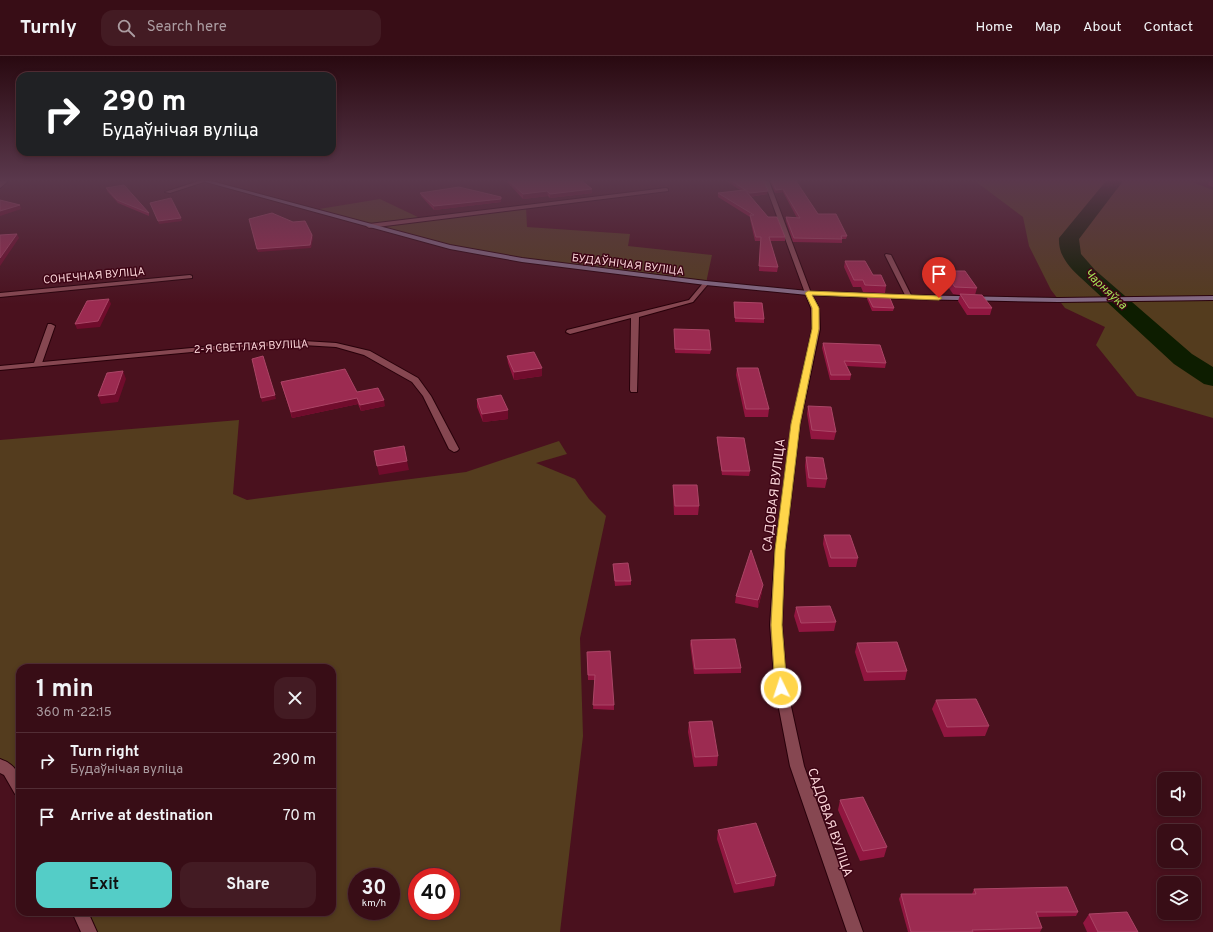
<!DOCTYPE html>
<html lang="en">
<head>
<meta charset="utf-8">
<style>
	:root { --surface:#380d16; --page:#431b23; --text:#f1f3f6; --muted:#ab9ca1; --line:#522d35; --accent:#54cdc7 }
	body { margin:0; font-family:Overpass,sans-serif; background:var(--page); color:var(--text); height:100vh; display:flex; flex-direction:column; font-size:15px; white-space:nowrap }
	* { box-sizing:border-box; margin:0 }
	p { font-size:13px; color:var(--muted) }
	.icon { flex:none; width:22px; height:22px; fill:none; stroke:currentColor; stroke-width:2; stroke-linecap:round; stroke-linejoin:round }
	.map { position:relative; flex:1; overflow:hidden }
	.sheet { position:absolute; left:16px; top:608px; width:320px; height:252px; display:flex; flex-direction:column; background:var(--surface); border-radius:12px; box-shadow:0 2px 6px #0003,0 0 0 1px var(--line) }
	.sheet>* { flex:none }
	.hud { position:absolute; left:16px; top:16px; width:320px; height:84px; border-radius:12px; box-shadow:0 2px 6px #0003,0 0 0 1px var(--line); background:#202124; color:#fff; overflow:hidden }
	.tools { position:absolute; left:1157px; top:716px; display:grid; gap:8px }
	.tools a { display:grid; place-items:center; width:44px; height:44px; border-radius:8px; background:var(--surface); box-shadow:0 2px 6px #0003,0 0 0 1px var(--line); font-size:20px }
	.speed { position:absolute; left:348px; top:812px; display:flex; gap:8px; font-size:20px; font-weight:700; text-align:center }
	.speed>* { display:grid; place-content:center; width:52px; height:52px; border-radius:50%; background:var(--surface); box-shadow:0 2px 6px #0003,0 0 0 1px var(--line); line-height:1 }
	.speed small { font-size:10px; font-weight:400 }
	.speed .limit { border:6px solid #d22; background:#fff; color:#111 }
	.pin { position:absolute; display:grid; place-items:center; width:34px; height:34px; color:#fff; margin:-41px -17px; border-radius:50% 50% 50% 0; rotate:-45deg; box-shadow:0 0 4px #0007 }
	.pin .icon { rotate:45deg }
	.me { position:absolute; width:44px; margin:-22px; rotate:356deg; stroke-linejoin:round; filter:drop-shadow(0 0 3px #0008) }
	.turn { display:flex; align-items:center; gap:14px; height:84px; padding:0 20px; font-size:18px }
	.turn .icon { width:52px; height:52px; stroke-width:2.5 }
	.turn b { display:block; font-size:28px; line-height:34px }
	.round { display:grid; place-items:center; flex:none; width:42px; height:42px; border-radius:12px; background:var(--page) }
	.headline { display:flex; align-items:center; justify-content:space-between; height:68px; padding:0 20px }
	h1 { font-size:24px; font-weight:700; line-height:30px }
	.button { display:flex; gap:8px; margin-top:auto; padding:8px 20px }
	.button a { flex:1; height:46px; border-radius:12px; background:var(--accent); color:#111; font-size:16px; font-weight:700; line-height:46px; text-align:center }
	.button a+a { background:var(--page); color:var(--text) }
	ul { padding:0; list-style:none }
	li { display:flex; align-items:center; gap:12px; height:56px; padding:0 20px; border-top:1px solid var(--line) }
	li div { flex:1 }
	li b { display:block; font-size:15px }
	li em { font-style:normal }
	header { display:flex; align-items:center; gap:24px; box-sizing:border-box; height:56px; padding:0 20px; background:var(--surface); border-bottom:1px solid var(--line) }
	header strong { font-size:19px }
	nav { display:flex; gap:22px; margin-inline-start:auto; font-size:14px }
	.search { width:280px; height:36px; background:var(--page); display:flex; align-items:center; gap:10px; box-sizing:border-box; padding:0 14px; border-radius:12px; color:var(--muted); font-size:15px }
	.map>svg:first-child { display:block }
	.green { fill:#543c1e; fill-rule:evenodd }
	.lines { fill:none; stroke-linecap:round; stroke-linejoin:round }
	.river { fill:#0d1d00; fill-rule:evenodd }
	.service-casing { stroke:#28010a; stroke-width:2 }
	.minor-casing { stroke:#28010a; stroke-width:2 }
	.tertiary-casing { stroke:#28010a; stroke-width:2 }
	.secondary-casing { stroke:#28010a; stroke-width:2 }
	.service { fill:#864751; fill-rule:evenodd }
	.minor { fill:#864751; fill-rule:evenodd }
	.tertiary { fill:#864751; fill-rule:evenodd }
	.secondary { fill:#846a84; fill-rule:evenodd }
	.wall { fill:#911640 }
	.shaded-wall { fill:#700c2c }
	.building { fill:#9c2b51; stroke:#ab4566 }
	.route { fill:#ffd54a; stroke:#a68a30 }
	.labels { text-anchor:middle; stroke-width:3; stroke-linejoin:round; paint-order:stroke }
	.far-street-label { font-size:11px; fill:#fad4d8; stroke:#3e0515 }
	.far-water-label { font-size:12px; font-style:italic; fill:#a4e656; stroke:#3e0515 }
	.street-label { font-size:13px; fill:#fad4d8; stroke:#3e0515 }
</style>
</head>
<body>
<header>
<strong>Turnly</strong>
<div class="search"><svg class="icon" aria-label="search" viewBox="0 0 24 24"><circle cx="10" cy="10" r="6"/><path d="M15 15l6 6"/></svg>Search here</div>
<nav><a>Home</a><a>Map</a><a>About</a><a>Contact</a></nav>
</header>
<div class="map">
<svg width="1213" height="876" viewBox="0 0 1213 876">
	<rect width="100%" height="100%" fill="#4a111e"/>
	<path class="green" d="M975 125H1203L1192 126 1213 134V362L1137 340 1096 289 1105 271 1065 252 1051 234 1029 190 1023 161Z
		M380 143 422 163 526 151 527 171 630 178 628 190 712 199 706 227 484 198 313 154Z
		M239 364 233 438 247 444 466 416 559 385 567 398 536 407 575 423 589 443 606 460 580 582 583 680 560 876H89L80 856H332V612H20V734L9 715 0 709V384ZM357 821H391V855H357ZM417 821H451V855H417Z"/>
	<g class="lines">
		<path class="river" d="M1106 125H1123L1079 183 1081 198 1095 214 1192 298 1213 311V330L1204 328 1174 308 1081 222C1069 211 1058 199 1059 182Z"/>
		<defs>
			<path id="service" d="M0 125H6L7 126 0 132Z
				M199 125H207L170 137 165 136Z
				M886 198 891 199 912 241 911 242 906 241 885 199Z
				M704 226 709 227 693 246 639 261 637 336H631L630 334 631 262 570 278 566 276 567 274 689 244Z
				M48 268H51L55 270 42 307 41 309H35L34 307Z"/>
			<path id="minor" d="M764 125H769L811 237 810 238 805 237Z
				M666 132 668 133V135L369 172 366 170 369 168Z
				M190 219 192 220V222L0 241V237Z
				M303 285 336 287 370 295 418 322 431 340 459 393 457 395 454 396 449 393 423 340 412 326 364 299 336 291 303 289 245 291 0 314V310L245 287Z
				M0 703C20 710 20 722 20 740L15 738 4 719 0 717Z
				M72 856H88L97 876H81Z"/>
			<path id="tertiary" d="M808 235 811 237 819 252 820 273 800 368 785 494 782 569 787 632 804 710 863 876H847L790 710 775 632 770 569 775 494 792 368 812 273 811 252 805 237Z"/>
			<path id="secondary" d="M202 125H211L450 189 522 202 706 225 808 235 909 239 1058 242 1213 240V244L1058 246 909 243 808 239 706 229 522 206 450 193Z"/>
		</defs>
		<use href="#service" class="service-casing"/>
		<use href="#minor" class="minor-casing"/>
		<use href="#tertiary" class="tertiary-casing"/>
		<use href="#secondary" class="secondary-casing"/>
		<use href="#service" class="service"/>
		<use href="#minor" class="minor"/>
		<use href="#tertiary" class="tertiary"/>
		<use href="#secondary" class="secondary"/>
	</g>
	<path class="wall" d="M506 125H582L592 133V137L550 142 548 140 523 143Z
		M728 125H764L767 138 750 141 785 181V185H770L778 211 777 216 759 215 760 185H755L750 163V161L718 141V137L740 134 728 126Z
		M770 125H796L818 158 847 180 846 183H842V187L793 186 786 165V161L797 162 783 136 775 137Z
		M1209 125H1213V131L1208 129Z
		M107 132 149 157V160L118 147 107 135Z
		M420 137 501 141V146L434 154 421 140Z
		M845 205 873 219 886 230 885 237 863 236 861 231H853L844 211Z
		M943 215 977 232 975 239 992 252 990 259H967L958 245 960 239 953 238 942 222Z
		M867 239 894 252 893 255H872L867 243Z
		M734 246 764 263V267L735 266Z
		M674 277 711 294 710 298 675 297Z
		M823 287 886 307 885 312 847 310 851 319 850 324H830L822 292Z
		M507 300 542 320 514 324 508 307Z
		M737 312 769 353 768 361H745L736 319Z
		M281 326 357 336 385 350 361 355 358 348 292 362Z
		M477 343 508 354V363L483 366 477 351Z
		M808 350 836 376 834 384 811 383 807 358Z
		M717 381 750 415 749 420 722 419 717 385Z
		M806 401 827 423 825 432 807 431 805 410Z
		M673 429 699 450 698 459H674L673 437Z
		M824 479 858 502 856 511H829L823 488Z
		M613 508 631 525V529L615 530Z
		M762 536 758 552 735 547 736 540Z
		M796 551 836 566 834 575 799 576 794 560Z
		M691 584 741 612V617L694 618 690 588Z
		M857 587 907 615 905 624 864 625 855 596Z
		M587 596 614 649V654L593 653 595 624H588Z
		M936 644 989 670 985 680 944 681 932 653Z
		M689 666 718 700 717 710 694 711 688 676Z
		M840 744 887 791 884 801 860 805 838 754Z
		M718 774 776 820 774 830 734 837 717 783Z
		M974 833 1078 856 1076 860 1038 861 1042 872 1040 876H908L899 843 901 838H972Z
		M1089 858 1138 876H1087L1083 867Z"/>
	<path class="shaded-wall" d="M592 133V137L550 142V138Z
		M783 133V136L775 137 776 134Z
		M547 135 548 140 523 143V138Z
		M768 135 767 138 749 141 750 137Z
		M501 143V146L434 154V150Z
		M20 149 21 153 0 160V155Z
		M181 162 182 165 159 168 158 165Z
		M17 178 19 182 0 210V202Z
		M312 179 313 182 311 192 258 196 257 193Z
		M109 243 111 248 100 271 77 273 75 268Z
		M542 312V320L514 324V316Z
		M123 315 126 323 118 346 101 348 98 340Z
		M275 339 276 343 262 346 261 342Z
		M357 342 358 348 292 362 291 356Z
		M384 344 385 350 361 355 360 349Z
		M508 354V363L483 366 482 358Z
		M407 405 409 414 379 419 377 410Z
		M763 529 762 536 758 552V544Z"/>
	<path class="building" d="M509 125H582L592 133 550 138 547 135 523 138Z
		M732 125H764L768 135 750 137Z
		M772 125H796L818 158H836L847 180H841L842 183 794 182 786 161 800 162 783 133 776 134Z
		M124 129 149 157 117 144 106 132Z
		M459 131 501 141V143L434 150 420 137Z
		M745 134 768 161H777L785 181H769L778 211 759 210 761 181H756L750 159H754L718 137Z
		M171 142 181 162 158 165 150 147Z
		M0 144 20 149 0 155Z
		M272 157 293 166 305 165 312 179 310 189 257 193 249 163Z
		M17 178 0 202V179Z
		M845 205H865L873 219H881L886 230 865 229 863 224H854Z
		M943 215H965L977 232 955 231Z
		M960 238 982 239 992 252H969Z
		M867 239 889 240 894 252 873 251Z
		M109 243 98 265 75 268 87 245Z
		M734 246 762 247 764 263 735 262Z
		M674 273 709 274 711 294 675 293Z
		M823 287 880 289 886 307 844 305 851 319H831Z
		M534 296 542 312 514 316 507 300Z
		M263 300 275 339 261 342 252 303Z
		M737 312H758L769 353H746Z
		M345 313 357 336 378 332 384 344 360 349 357 342 291 356 281 326Z
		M123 315 115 338 98 340 107 317Z
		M501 339 508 354 482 358 477 343Z
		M808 350 831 351 836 376 812 374Z
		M717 381 744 382 750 415H722Z
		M404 390 407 405 377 410 374 395Z
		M806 401 823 402 827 423 809 422Z
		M673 429H697L699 450H675Z
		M824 479H850L858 502H831Z
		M751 494 763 529 758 544 736 540Z
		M628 507 631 525H615L613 508Z
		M830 550 836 566 801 567 796 551Z
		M735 583 741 612 695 613 691 584Z
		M897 586 907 615 867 616 857 587Z
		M610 595 614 649H593L595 619H588L587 596Z
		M976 643 989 670 947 671 936 644Z
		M712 665 718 700 695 701 689 666Z
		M863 741 887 791 863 795 840 744Z
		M756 767 776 820 736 828 718 774Z
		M1067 831 1078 856H1036L1042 872 972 874 973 876H911L901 838H976L974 833Z
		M1127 856 1138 876H1098L1089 858Z"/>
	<linearGradient id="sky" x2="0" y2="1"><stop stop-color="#290910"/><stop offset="0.5" stop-color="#5a384c"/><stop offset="1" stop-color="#5a384c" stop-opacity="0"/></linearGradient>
	<rect width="1213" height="248" fill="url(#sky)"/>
	<path class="route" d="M808 235 939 240 942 242 939 244 812 239 819 252V273L800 368 785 494 782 569 787 632 785 635 781 637 777 635 775 632 771 569 775 494 791 368 812 273V252L805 237Z"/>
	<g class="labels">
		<g class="far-street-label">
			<text transform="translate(628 208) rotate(7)" y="4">БУДАЎНІЧАЯ ВУЛІЦА</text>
			<text transform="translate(94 219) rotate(-5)" y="4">СОНЕЧНАЯ ВУЛІЦА</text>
			<text transform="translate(251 290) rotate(-3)" y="4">2-Я СВЕТЛАЯ ВУЛІЦА</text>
		</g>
		<g class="far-water-label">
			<text transform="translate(1106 233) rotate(43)" y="4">Чарняўка</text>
		</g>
		<g class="street-label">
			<text transform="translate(773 439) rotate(-83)" y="5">САДОВАЯ ВУЛІЦА</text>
			<text transform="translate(831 766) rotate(71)" y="5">САДОВАЯ ВУЛІЦА</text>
		</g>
	</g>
</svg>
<div class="tools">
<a><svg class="icon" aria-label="sound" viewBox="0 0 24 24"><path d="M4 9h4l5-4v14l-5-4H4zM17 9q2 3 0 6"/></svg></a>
<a><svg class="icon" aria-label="search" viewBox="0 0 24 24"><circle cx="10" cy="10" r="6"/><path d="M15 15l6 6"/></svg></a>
<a><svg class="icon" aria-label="layers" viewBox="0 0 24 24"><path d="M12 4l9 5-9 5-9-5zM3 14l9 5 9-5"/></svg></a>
</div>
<div class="speed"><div>30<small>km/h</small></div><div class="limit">40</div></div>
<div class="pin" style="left:939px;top:242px;background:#d93025"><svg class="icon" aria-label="arrive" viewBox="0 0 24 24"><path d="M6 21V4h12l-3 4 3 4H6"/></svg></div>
<svg class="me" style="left:781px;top:632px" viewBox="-20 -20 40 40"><circle r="17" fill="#ffd54a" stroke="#fff" stroke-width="3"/><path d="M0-11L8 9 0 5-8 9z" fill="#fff"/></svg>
<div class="hud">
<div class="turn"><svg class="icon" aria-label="right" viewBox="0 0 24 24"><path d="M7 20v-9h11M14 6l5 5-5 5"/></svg><div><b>290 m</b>Будаўнічая вуліца</div></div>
</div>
<section class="sheet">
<div class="headline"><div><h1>1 min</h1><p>360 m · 22:15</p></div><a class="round"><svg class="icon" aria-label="close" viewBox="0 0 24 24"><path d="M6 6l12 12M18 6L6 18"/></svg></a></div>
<ul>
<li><svg class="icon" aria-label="right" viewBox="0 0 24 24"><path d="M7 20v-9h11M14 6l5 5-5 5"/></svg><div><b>Turn right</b><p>Будаўнічая вуліца</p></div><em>290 m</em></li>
<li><svg class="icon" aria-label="arrive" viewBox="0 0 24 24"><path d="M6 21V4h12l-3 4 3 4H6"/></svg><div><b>Arrive at destination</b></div><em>70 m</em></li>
</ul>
<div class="button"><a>Exit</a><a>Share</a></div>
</section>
</div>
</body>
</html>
